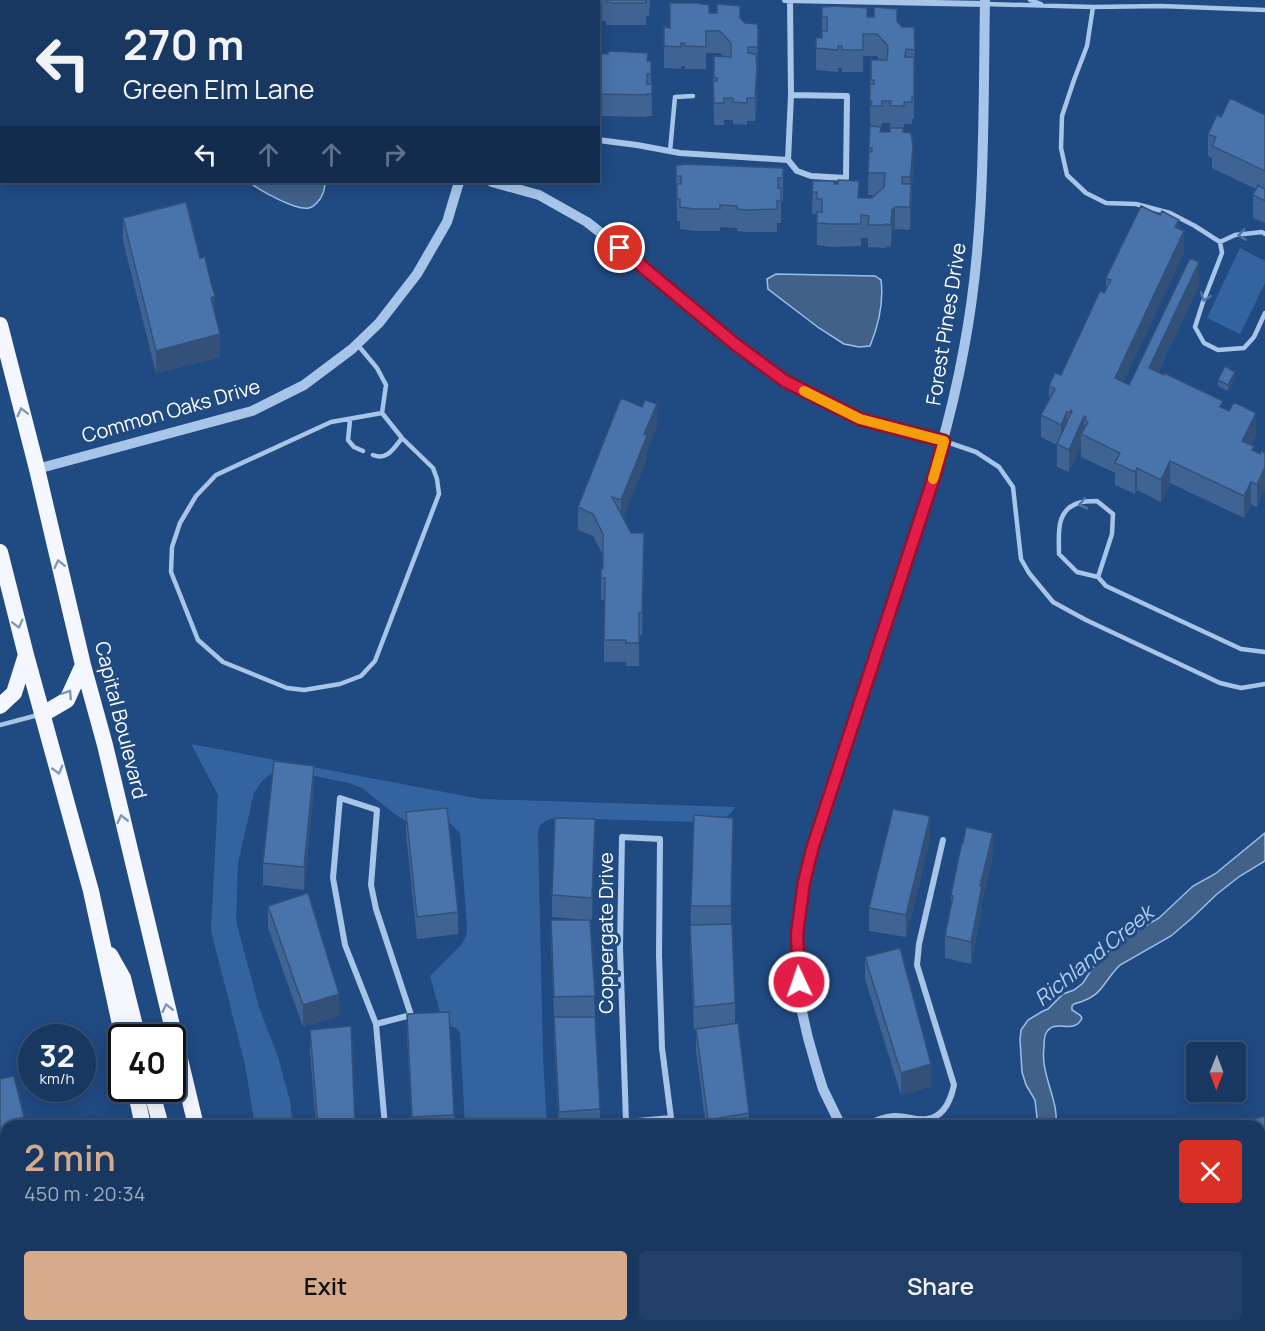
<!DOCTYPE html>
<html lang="en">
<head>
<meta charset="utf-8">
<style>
	:root { --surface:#183862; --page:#213f68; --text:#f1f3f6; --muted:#9facbe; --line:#365277; --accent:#d6ab8b }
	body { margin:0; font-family:Manrope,sans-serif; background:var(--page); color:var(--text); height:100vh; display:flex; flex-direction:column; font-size:22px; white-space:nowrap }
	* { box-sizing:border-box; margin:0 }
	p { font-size:20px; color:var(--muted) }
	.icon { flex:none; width:33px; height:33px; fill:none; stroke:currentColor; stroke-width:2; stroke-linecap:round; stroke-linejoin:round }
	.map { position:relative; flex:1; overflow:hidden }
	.side { position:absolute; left:0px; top:1120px; width:1266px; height:212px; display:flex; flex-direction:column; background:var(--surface); border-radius:18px 18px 0 0; box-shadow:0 3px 15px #0003,0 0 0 2px var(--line) }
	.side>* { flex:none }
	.top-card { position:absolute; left:0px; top:0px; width:600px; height:183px; box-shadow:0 3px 15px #0003,0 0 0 2px var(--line); background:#183862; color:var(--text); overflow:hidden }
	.needle { width:39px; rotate:181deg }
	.buttons { position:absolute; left:1186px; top:1042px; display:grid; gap:12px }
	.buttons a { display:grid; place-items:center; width:60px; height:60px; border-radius:6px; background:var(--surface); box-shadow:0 3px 15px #0003,0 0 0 2px var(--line); font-size:30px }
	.speed { position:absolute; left:18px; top:1024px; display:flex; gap:12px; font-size:30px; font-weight:700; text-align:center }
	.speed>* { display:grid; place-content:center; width:78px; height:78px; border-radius:50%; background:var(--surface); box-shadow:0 3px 15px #0003,0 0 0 2px var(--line); line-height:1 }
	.speed small { font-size:15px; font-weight:400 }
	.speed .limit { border:3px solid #111; border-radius:9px; background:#fff; color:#111 }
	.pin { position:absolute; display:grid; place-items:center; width:51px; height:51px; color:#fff; margin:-26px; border:3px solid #fff; border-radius:50%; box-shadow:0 2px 6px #0007 }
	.me { position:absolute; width:66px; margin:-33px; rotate:357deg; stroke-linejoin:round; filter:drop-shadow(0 0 4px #0008) }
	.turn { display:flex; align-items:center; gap:21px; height:126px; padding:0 24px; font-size:27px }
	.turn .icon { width:78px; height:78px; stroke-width:2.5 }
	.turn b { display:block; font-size:42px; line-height:51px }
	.lanes { display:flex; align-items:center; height:57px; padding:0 24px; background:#0003; justify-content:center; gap:30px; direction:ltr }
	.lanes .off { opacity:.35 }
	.round { display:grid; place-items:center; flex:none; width:63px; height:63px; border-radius:6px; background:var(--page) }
	.headline { display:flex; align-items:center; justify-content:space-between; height:102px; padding:0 24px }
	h1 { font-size:36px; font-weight:600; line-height:45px; color:var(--accent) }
	.action { display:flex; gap:12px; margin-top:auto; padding:12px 24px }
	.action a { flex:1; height:69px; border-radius:6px; background:var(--accent); color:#111; font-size:24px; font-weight:600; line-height:69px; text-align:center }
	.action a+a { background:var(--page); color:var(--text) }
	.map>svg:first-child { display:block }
	.green { fill:#3464a0 }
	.water { fill:#426189; stroke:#9abfea; stroke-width:1.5 }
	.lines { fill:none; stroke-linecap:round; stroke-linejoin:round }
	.service { stroke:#a7c4e9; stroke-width:4.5 }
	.minor { stroke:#a7c4e9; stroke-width:6 }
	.tertiary { stroke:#a7c4e9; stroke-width:10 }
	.trunk { stroke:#f4f8fe; stroke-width:16 }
	.motorway { stroke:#fff; stroke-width:18 }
	.wall { fill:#3f6493 }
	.shaded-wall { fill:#335178 }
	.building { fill:#4974ab; stroke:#335178; stroke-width:1.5 }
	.oneway { stroke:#4f75a6 }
	.oneway2 { stroke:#7f98ba }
	.route-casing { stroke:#92132f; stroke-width:15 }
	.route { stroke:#e11d48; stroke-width:10 }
	.slow { stroke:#f59e0b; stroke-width:10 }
	.labels { text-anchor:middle; stroke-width:6; stroke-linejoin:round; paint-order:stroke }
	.street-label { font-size:20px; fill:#fff; stroke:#204a82 }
	.water-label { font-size:21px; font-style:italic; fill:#b2cef0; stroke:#204a82 }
</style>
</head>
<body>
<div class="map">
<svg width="1265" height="1331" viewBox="0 0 1265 1331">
	<rect width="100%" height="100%" fill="#204a82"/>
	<path class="green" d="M1240 248 1265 261V283L1240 334 1207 318Z
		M191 744 481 799 735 807C728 822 710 821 695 822L557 818C547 819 539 822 538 833L543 1057 547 1126H465L460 1033C456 1026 452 1026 444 1027L430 976 462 944 466 936 467 927 460 833 449 822 419 824 408 822 396 815 362 788 349 783 310 775 272 773 262 781 254 793 238 863 236 921 259 1007 278 1057 290 1101 293 1126H255L245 1065 211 930 218 795Z
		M80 1326H183L184 1331H81Z
		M471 1326H900L897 1331H472Z"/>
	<path class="water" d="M249 182H325C325 188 324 193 320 199 317 203 314 207 309 208 296 211 259 190 249 182Z
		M776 274 875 276 881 280C884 303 879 324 870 346L859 347 844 344 819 328 768 289 767 279Z
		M1265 833V861L1240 876 1217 894 1192 918 1171 936 1120 965C1101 984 1104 996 1074 1004L1072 1006V1010L1080 1015 1082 1018C1074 1036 1055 1017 1046 1033 1044 1037 1044 1043 1044 1047 1040 1075 1059 1099 1056 1126H1038L1035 1100 1026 1085 1022 1072 1020 1040 1021 1030 1028 1020 1043 1011 1048 1009 1063 994 1074 990 1083 983 1096 962 1121 940 1159 918 1193 886 1215 874Z"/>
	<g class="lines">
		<path class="service" d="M1030 0 1041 4
			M986 4 1093 7 1161 6 1265 10
			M1093 7 1087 46 1074 80 1062 116 1061 148 1067 175 1086 193 1106 203 1136 204 1170 213 1195 226 1220 242 1222 253 1203 302 1195 327 1204 343 1218 350 1244 348 1254 337 1265 313
			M670 151 675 97 693 96
			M1220 242 1235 235 1262 232 1265 234
			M357 344 377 368 386 385 382 413 331 422 216 475 196 496 180 523 172 547 171 572 198 640 223 662 287 688 304 690 340 684 361 676 375 661 439 494 437 479 433 468 402 438 382 413
			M350 420 348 440 354 447 363 451
			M944 441 976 452 999 467 1013 487 1021 559 1029 573 1053 602 1086 620 1220 683 1241 688 1265 684
			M373 455C387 461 394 448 402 438
			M1098 577 1112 534 1113 514 1097 501C1091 501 1083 501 1078 503 1055 511 1059 535 1059 554L1077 572 1098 577 1106 586 1241 649 1265 652
			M0 725 38 715"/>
		<path class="minor" d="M524 0V2
			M785 0 985 4
			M598 140 637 145 680 153 788 160 791 95 790 0
			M788 160 797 171 811 176 846 178 847 96 791 95
			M376 1024 411 1015 376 909 371 885 377 810 340 798 333 878 345 945 376 1024 385 1126
			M671 1118 626 1122 620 947 622 837 660 839 659 955 662 1048 671 1118 672 1126
			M863 1126C873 1121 883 1117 894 1116 905 1115 916 1121 927 1119 944 1117 951 1099 954 1085L917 965 919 944 943 840
			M1260 1251 1265 1248
			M409 1326 410 1331
			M1221 1331 1223 1326"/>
		<path class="tertiary" d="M476 0V2
			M492 182 539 195 587 222 653 274 735 344 785 381 860 419 944 441
			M37 469 252 411 304 385 352 349 379 323 417 274 447 222 459 182
			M841 1126 823 1089 818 1073 808 1038 800 1003 797 934 804 882 813 846C840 761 868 677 896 592 922 511 949 432 964 348 986 233 983 116 985 0
			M0 1273 6 1268
			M0 1285H6
			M940 1326 943 1331"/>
		<path class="trunk" d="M0 325 37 469 83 665 105 745 196 1126
			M0 552 26 655 91 891 123 1038
			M0 706 14 693 26 655
			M43 714 67 700 83 665
			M110 955 123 978 138 1038
			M135 1089 143 1126
			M151 1089 161 1126"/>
		<path class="motorway" d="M195 1326 197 1331
			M226 1326 227 1331
			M244 1326 246 1331"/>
	</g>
	<path class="wall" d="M66 0H190V2H66Z
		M545 0H650L649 16H646V25H606V21H598V2H545Z
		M822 7 867 17 897 21 902 27H914L915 72H914V119H912V124H904V128H890V123H882L881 128V132H903L913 168 910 230 895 229 892 232 891 247 886 246V248L868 247V238H861V246L830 247 817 245V214H812L813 181 834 184 859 198H872L876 195H868L869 148 871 126V123H870V84L871 60H880L877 56H863V72H842V68H838V72L816 70V38H822Z
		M709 13 740 19 745 23 758 29 757 90 756 116 755 121H747V125L733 124V120H724V125H714L713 81 714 56 723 57 720 53H706V69H685V66H681V69L664 68V27L670 28Z
		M598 54 651 61 652 116H647V117L598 116Z
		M1265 115V223L1253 218V195L1256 189 1212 168V158L1208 156V134L1221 117Z
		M676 165 783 168V201H781V223H777V232H745L737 231V228L720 227V231H694L680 229V221H677Z
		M123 218 215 314 220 357 156 373 123 241Z
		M1179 229 1184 253 1123 382 1129 385 1199 285 1158 372 1223 408 1256 435 1251 445 1254 451 1260 454 1257 507 1251 504 1244 518 1170 483 1161 502 1137 490 1135 494 1115 485V473L1081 457V446L1069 472 1057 467V445L1041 437V415L1049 400V386L1061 375 1106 289V278Z
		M1235 377 1228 391 1218 386V380Z
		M657 426 647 450V458L623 518 644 556 642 635H639V666H626V662H604V600H601V569H603V555L593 536 578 530V507Z
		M314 788 304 890 263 885V863Z
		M406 812 458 912V934L417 939 406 834Z
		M930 839 906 937 869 931V908Z
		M733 840 731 924 735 1003V1023L749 1113V1126H706L696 1051V1029L699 1028 694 1029 690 947 691 906Z
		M595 841 592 920H590L600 1109V1126H559L554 1039V1017L551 942V920H588L552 917V895Z
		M993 855 982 902V908L971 964 945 958V936L951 905V895Z
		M268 906 339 1016 303 1027 268 928Z
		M865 957 931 1086 901 1095 865 979Z
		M407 1014 454 1115V1126H412L407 1036Z
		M310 1030 355 1126H316L310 1052Z
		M1265 1288V1331L1260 1326V1293Z
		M433 1326H458V1327L434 1331Z
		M1148 1326H1177L1174 1331H1159Z"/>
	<path class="shaded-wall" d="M757 68V90L755 121V98Z
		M913 146V168L910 230V177Z
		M895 207V229L892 232 891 247 892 210Z
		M1179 220V241L1184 231V253L1115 400V378Z
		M1199 262V285L1149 390V368Z
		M215 296V319L211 298Z
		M220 334V357L156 373V351Z
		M1235 372V377L1228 391V385Z
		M657 404V426L647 450V458L621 523V500L644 434Z
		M1067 412V434L1061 447V425Z
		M1256 413V435L1242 463V441Z
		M1084 416V436L1081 434V446L1069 472V450Z
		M1170 461V483L1161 502V480Z
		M1265 467V489L1257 507V485Z
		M1137 468V490L1135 494V472Z
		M1251 482V504L1244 518V496Z
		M314 766V788L304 890V867Z
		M930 816V839L906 937V915Z
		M595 819V841L592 920V898Z
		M993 833V855L982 902V908L971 964V942L980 886Z
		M339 994V1016L303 1027V1005Z
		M931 1064V1086L901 1095V1073Z
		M24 1117V1126H20V1118Z
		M1263 1149V1166L1261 1167 1260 1178V1150Z
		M1265 1151V1168H1264V1152Z
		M6 1190V1212L0 1213V1191Z"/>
	<path class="building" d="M67 0H178L179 2H67Z
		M549 0H588V2H560Z
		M606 0H646V3H614L606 2Z
		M670 3H696L709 5V13H717V4L740 6V18L745 23 757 24 758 29V47H748V53L756 54 757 68 755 98H747V103L733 102V98H724V103H714L713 81H717V78H714V56L731 57V43L720 31H706V47L685 46V43H681V47L664 46V27L670 28Z
		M836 6 867 8V17H874V7L897 9V21L902 27H914L915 50 906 49 905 57H914V97H912V102H904V106H890L891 101H882V106H871L872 101H870V84H874V80H871V60H887L888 46 877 34H863V50H842V46H838V50L816 48V38H822V31H827V17H822V7Z
		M608 51 648 53 647 61H651V74H647V84H652V94H647V95L598 94V54H608Z
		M1230 98 1265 115V171L1212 146 1216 137 1208 134 1217 115 1221 117Z
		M870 126 881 127 880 132H890V128H903V132L911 133 913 146 911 172 910 177H902V184H911L910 207H895L892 210 891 225 886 224V225H868L869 216 861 215V224H830L817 223V212H822V199H817V192H812L813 181H834V184H838V180L859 181 858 198H872L884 187 885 173H868L869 152H872V148H869Z
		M681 164 783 168V178H778V188H781V201H777V209L745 210 737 209V206L720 205V209H694L680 207V199H677V184H681V176H676V165H681Z
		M1258 185 1265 189V201L1253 195Z
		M186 202 200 258 205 257 211 283 215 296 211 298 220 334 156 351 123 218Z
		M1141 206 1160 215 1162 211 1179 220 1175 227 1184 231 1115 378 1129 385 1190 258 1199 262 1149 368 1164 375V373L1223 401 1220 407 1229 411 1234 402 1256 413 1242 441 1254 446 1252 450 1260 454 1261 451 1265 453V467L1257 485 1251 482 1244 496 1170 461 1161 480 1137 468 1135 472 1115 463 1120 453 1081 434 1088 422 1085 420 1086 417 1084 416 1069 450 1057 444 1072 411 1071 410 1070 413 1067 412 1061 425 1041 415 1055 389 1049 386 1055 373 1061 375 1100 291 1104 293 1111 280 1106 278Z
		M1225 366 1235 372 1228 385 1218 380Z
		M621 398 642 407 645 400 657 404 644 434 647 436 621 500 612 497 631 533H644L642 613H639V643H626V640H604L605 578H601V569H603V534L593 514 578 507Z
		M274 761 314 766 304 867 263 863Z
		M447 808 458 912 417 917 406 812Z
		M893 809 930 816 906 915 869 908Z
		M694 815 733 818 731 906H691Z
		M555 818 595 819 592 898 552 895Z
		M966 827 993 833 980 886H982L971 942 945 936 953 896 951 895 954 880 962 842 963 843Z
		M308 893 339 994 303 1005 268 906Z
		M551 920H590L595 996 554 997Z
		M732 924 735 1003 694 1007 690 925Z
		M900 948 931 1064 901 1073 865 957Z
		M449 1012 454 1115 412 1117 407 1014Z
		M554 1017H595L600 1109 559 1112Z
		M738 1023 749 1113 708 1120 696 1029Z
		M351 1026 355 1126H318L310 1030Z
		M14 1076 24 1117 20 1118 22 1126H6V1190L0 1191V1079Z
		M1265 1116V1151L1264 1152 1263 1149 1260 1150V1126H1237L1236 1124Z
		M1263 1287 1265 1288V1317L1260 1314V1299L1261 1300 1263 1295 1260 1293Z
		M1260 1325 1265 1327V1331H1242L1245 1326H1260Z
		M385 1326H393L394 1331H367V1329Z"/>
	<defs><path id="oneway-chevron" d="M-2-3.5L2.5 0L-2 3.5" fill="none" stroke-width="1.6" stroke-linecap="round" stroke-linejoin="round" transform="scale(1.5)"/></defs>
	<g class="oneway">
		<use href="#oneway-chevron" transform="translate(1242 235) rotate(171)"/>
		<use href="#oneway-chevron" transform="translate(1205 297) rotate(110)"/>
		<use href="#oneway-chevron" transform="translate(1083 504) rotate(167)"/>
	</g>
	<g class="oneway2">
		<use href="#oneway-chevron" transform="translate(22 412) rotate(-104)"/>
		<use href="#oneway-chevron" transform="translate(59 564) rotate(-103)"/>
		<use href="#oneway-chevron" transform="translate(18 624) rotate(76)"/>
		<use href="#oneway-chevron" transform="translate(68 694) rotate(-57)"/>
		<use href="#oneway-chevron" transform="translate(58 770) rotate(75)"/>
		<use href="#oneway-chevron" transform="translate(122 819) rotate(-103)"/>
		<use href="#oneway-chevron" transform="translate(167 1008) rotate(-103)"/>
	</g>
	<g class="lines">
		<defs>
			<path id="route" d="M620 248 735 344 785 381 860 419 944 441 934 477 813 846 804 882 797 934 799 982"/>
		</defs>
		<use href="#route" class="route-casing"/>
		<use href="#route" class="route"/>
		<path class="slow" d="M804 391 860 419 944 441 933 479"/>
	</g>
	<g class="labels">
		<g class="street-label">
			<text transform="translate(946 324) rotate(-81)" y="7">Forest Pines Drive</text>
			<text transform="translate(171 411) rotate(-16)" y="7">Common Oaks Drive</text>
			<text transform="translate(121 720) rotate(76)" y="7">Capital Boulevard</text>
			<text transform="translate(606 933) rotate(-90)" y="7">Coppergate Drive</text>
		</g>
		<g class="water-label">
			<text transform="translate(1094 956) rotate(-39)" y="7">Richland Creek</text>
		</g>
	</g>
</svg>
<div class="buttons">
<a><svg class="needle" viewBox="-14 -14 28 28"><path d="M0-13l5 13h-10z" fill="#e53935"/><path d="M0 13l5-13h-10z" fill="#9facbe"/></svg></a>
</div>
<div class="speed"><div>32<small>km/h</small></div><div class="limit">40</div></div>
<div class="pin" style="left:620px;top:248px;background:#d93025"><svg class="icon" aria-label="arrive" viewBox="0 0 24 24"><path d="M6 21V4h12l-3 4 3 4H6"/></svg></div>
<svg class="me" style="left:799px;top:982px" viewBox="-20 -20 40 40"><circle r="17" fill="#e11d48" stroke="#fff" stroke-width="3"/><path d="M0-11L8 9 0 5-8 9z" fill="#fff"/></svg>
<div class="top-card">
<div class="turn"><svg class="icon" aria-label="left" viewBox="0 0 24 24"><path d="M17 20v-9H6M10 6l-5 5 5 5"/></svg><div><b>270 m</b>Green Elm Lane</div></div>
<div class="lanes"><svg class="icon" aria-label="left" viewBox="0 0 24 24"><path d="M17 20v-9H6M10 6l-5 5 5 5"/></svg><svg class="icon off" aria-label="ahead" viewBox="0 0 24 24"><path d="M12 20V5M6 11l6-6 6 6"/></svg><svg class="icon off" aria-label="ahead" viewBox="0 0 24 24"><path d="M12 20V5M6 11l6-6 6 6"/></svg><svg class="icon off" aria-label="right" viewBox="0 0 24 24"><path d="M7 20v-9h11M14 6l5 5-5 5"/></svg></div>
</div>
<section class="side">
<div class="headline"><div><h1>2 min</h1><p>450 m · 20:34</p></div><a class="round" style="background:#d93025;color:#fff"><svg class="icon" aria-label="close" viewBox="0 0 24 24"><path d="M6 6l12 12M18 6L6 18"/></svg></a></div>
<div class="action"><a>Exit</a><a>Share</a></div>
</section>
</div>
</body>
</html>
